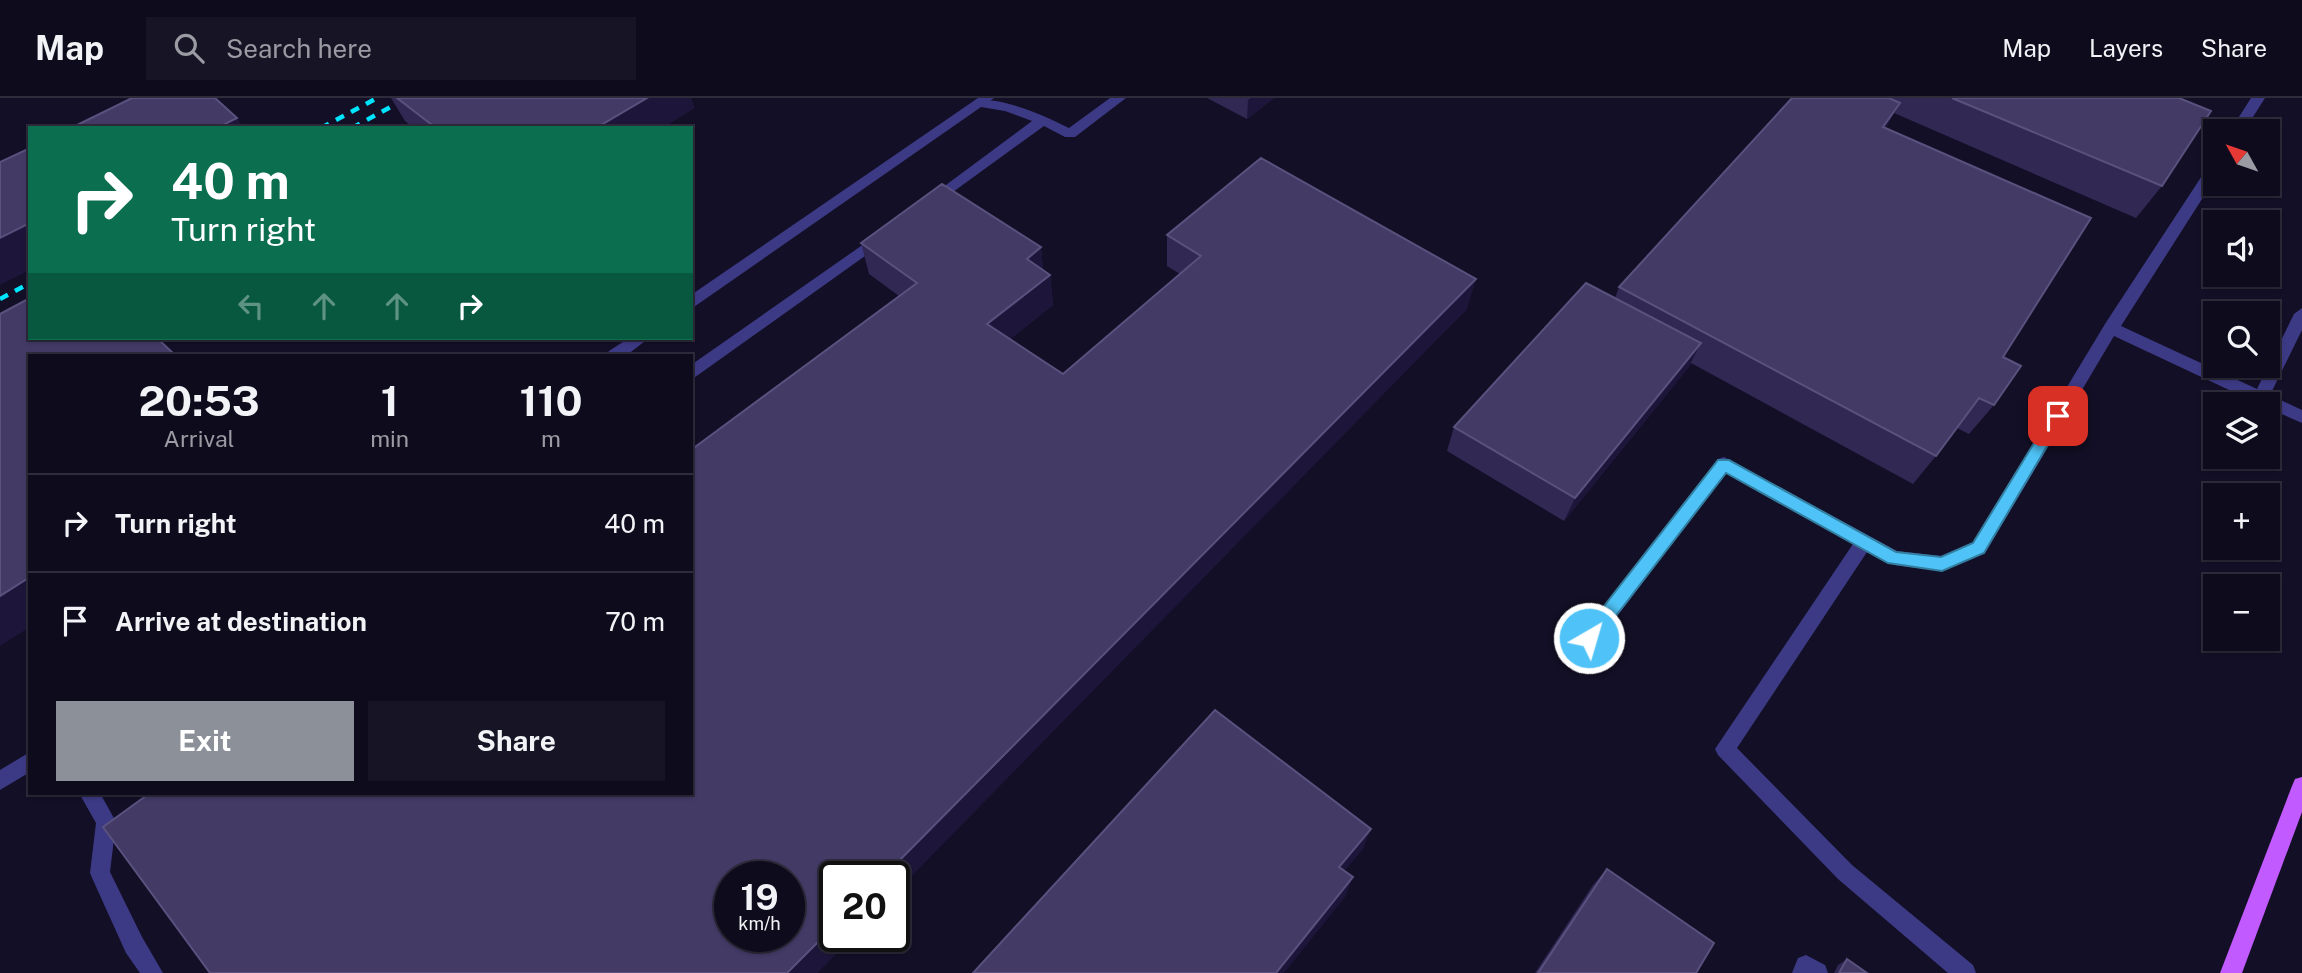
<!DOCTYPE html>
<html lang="en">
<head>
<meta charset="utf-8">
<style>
	:root { --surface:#0e0b1c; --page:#171425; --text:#f1f3f6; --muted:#9b9ba3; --line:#2e2b3b; --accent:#8c9099 }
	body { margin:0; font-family:"Public Sans",sans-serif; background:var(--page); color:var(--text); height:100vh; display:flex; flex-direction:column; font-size:26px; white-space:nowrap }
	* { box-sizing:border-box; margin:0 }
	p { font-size:23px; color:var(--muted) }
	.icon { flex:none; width:38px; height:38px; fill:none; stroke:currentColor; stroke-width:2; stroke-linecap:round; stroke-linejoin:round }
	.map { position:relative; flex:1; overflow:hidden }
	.side { position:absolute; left:28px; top:256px; width:665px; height:441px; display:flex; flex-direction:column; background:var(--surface); border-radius:0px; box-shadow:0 2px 5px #0004,0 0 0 2px var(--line) }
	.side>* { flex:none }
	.top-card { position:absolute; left:28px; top:28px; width:665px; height:214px; border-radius:0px; box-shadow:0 2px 5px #0004,0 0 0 2px var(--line); background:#0b6e4f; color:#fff; overflow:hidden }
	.needle { width:46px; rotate:310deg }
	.buttons { position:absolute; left:2203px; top:21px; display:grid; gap:14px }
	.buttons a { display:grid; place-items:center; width:77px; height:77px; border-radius:0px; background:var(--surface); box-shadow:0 2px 5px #0004,0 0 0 2px var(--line); font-size:35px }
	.speed { position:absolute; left:714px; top:763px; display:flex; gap:14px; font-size:35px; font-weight:700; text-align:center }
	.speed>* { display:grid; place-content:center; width:91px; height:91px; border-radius:50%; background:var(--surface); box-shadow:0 2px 5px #0004,0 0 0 2px var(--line); line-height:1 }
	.speed small { font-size:18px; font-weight:400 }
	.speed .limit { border:4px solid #111; border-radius:10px; background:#fff; color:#111 }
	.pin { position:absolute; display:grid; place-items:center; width:60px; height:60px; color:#fff; margin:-30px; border-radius:14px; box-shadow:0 4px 10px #0006 }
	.me { position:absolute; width:77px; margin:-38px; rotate:38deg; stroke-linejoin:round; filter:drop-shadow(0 0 5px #0008) }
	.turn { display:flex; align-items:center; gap:24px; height:147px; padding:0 28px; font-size:32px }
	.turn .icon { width:91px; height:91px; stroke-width:2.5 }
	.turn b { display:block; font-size:49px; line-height:60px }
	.lanes { display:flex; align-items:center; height:66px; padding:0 28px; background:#0003; justify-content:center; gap:35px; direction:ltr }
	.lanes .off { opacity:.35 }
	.eta { display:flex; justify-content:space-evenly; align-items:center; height:119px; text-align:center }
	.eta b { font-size:42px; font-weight:700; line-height:49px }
	.action { display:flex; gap:14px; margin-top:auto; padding:14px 28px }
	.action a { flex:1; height:80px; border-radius:0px; background:var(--accent); color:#fff; font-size:28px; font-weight:700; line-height:80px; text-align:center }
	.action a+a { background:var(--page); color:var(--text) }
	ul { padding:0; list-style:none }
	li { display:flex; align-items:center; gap:21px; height:98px; padding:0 28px; border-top:2px solid var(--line) }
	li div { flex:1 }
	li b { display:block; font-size:26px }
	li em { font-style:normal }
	header { display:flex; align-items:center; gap:42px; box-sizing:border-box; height:98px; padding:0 35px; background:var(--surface); border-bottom:2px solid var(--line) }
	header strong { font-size:33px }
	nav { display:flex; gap:38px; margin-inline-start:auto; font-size:24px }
	.search { width:490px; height:63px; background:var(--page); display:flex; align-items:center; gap:18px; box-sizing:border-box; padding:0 24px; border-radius:0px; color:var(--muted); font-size:26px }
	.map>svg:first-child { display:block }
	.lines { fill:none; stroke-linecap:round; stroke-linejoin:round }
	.service { fill:#3d3a85; fill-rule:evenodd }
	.minor { fill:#3d3a85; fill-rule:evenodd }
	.primary { fill:#c25bff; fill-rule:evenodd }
	.rail { stroke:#00e5ff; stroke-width:4.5; stroke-dasharray:9 8; stroke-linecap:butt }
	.wall { fill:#312854 }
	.shaded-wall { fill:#1d163a }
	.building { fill:#433a66; stroke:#5a527e; stroke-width:2; fill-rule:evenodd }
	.route { fill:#4fc3f7; stroke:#337fa1; stroke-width:2 }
</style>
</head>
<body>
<header>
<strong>Map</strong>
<div class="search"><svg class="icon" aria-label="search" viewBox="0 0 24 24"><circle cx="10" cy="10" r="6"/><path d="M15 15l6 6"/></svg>Search here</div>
<nav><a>Map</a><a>Layers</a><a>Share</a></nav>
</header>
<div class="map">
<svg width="2302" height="875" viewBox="0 0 2302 875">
	<rect width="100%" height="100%" fill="#130f26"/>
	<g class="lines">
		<path class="service" d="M1110 0H1126L1075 39H1065L1044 28 935 107H925L923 104 1032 23 1005 13 975 8V2C1005 0 1043 17 1069 30Z
			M2251 0H2265L2244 33H2230Z
			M2216 62V79L2121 228 2257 291 2294 216 2302 210V232L2270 297 2302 312V325L2268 310V306H2259L2114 238 1985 455 1942 473 1894 467 1867 454 1737 650 1852 767 1973 867 1976 875H1948L1838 781 1718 657 1715 651 1853 446 1726 375 1596 546 1589 548 1582 546 1580 540 1718 361 1724 359 1897 453 1941 458 1973 445 2105 226 2211 64Z
			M881 134 888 139 886 143 691 282V267Z
			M79 695H100L116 724 110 774 142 839 163 875H140L126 855 93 782 90 775 96 725Z
			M1806 857 1825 867 1828 875H1792L1798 860Z"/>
		<path class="minor" d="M978 0H994L691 211V197Z
			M629 240H649L627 257H607L609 253Z
			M30 654V674L0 692V672Z"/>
		<path class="primary" d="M2302 679V714L2242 875H2220L2292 688 2295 681Z"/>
		<path class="rail" d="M321 30 377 0
			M352 30 407 0
			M0 201 30 185"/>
	</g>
	<path class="wall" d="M391 0H691L694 10 662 30H413L405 23Z
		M1207 0H1274L1247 21Z
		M1792 0H2179L2162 88 2136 120 1894 15 1886 30 2003 259 1994 307 1969 336 1957 330 1936 358 1913 386 1691 265 1688 270 1564 423 1447 353 1454 329 1615 200 1619 189Z
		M1167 137 1467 211 835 838H853L817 875H210L691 695 899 198 869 176 861 145 1041 149 1043 172 1050 177 1053 207 1010 241 1063 276 1180 176 1167 168Z
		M1607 771 1696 875H1535L1593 787Z
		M1847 861 1867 875H1834L1838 867Z"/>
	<path class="shaded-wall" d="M647 0H691L694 10 662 30H596Z
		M1251 0H1274L1247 21 1248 2Z
		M1900 5 1882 37 1883 29Z
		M237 20 244 30H217Z
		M30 125V172L0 187V140Z
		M1041 149 1044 180 1027 161Z
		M1050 177 1053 207 992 256 987 226Z
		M1476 181 1467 211 894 796V779H883Z
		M1701 245 1688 270 1564 423 1575 400Z
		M30 479V529L0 548V498Z
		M1371 731 1363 751 1332 788 1339 769Z
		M1353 779 1345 799 1284 875H1276Z
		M835 827V838H853L817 875H787Z"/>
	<path class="building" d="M132 0H215L237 20 217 30H71Z
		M397 0H647L596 30H436Z
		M1792 0H1889L1900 5 1883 29 2091 120 2003 259 2021 268 1994 307 1979 300 1936 358 1619 189Z
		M1952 0H2179L2211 13 2162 88Z
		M30 50V125L0 140V64Z
		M1261 60 1476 181 883 779H835V827L787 875H210L103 729 150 695H691V352L917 185 861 145 942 86 1041 149 1027 161 1050 177 987 226 1063 276 1201 158 1167 137ZM730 779H789V838H730Z
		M1586 185 1701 245 1575 400 1454 329Z
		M30 200V240H157L175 257H30V479L0 498V216Z
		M1215 612 1371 731 1339 769 1353 779 1276 875H973Z
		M1607 771 1714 845 1696 875H1538Z
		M1847 861 1867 875H1839Z"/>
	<path class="route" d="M2058 312 2065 318 1984 455 1942 473 1888 465 1726 375 1595 545 1589 548 1583 545 1581 540 1583 535 1718 362H1729L1896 454 1941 459 1973 445 2053 314Z"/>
</svg>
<div class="buttons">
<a><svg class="needle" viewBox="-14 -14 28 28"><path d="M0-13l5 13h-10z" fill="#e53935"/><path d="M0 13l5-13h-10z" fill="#9b9ba3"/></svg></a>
<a><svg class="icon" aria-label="sound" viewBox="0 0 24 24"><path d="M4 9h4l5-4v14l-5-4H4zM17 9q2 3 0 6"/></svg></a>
<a><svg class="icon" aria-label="search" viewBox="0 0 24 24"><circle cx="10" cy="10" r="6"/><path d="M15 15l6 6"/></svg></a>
<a><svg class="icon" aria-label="layers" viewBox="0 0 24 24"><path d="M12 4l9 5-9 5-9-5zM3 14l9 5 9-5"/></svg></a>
<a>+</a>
<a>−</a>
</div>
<div class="speed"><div>19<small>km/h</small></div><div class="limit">20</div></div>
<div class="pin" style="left:2058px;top:318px;background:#d93025"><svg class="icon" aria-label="arrive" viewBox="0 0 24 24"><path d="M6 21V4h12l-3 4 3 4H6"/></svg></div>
<svg class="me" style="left:1589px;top:540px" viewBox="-20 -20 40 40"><circle r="17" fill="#4fc3f7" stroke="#fff" stroke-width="3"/><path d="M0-11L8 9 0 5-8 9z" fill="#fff"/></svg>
<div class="top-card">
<div class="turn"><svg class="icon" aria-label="right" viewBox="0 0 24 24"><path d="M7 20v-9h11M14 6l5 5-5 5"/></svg><div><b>40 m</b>Turn right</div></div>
<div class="lanes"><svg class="icon off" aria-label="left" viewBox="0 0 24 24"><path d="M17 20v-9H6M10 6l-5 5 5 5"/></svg><svg class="icon off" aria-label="ahead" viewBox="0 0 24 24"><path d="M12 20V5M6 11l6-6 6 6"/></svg><svg class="icon off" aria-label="ahead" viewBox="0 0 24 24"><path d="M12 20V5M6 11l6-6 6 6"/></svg><svg class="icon" aria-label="right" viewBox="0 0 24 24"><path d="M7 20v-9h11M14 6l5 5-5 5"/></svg></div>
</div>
<section class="side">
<div class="eta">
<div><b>20:53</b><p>Arrival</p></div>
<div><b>1</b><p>min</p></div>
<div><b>110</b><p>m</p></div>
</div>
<ul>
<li><svg class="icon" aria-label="right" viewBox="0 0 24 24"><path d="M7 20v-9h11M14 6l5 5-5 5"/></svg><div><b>Turn right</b></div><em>40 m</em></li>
<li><svg class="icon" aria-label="arrive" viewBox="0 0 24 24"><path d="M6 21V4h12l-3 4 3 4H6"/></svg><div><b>Arrive at destination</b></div><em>70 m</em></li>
</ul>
<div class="action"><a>Exit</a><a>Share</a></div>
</section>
</div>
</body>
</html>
